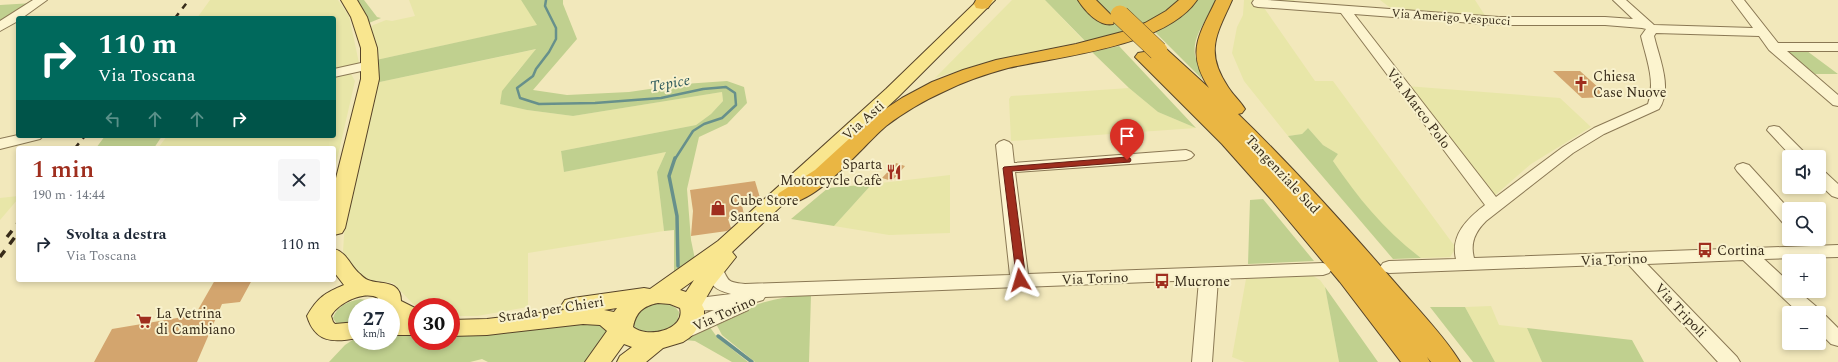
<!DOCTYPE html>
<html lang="it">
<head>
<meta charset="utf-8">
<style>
	:root { --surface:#fff; --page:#f6f6f7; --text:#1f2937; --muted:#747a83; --accent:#9f2e1e }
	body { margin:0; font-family:Spectral,serif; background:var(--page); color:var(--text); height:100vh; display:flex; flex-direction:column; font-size:15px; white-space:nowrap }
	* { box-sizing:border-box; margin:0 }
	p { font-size:13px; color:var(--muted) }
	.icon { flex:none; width:22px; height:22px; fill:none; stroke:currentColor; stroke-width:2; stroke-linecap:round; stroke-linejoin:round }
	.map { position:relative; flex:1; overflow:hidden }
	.panel { position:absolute; left:16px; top:146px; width:320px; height:136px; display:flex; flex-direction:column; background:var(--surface); border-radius:4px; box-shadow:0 2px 6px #0003 }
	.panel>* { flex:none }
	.guide { position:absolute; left:16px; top:16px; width:320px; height:122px; border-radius:4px; box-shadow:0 2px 6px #0003; background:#00695c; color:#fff; overflow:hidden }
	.buttons { position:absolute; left:1782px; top:150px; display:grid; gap:8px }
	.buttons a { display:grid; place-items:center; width:44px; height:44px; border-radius:4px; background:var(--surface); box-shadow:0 2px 6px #0003; font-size:20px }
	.speed { position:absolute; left:348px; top:298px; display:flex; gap:8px; font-size:20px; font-weight:700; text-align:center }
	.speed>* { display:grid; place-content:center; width:52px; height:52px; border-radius:50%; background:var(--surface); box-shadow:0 2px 6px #0003; line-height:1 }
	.speed small { font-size:10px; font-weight:400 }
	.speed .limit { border:6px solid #d22; background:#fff; color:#111 }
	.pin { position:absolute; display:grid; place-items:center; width:34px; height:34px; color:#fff; margin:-41px -17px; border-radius:50% 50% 50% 0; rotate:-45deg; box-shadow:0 0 4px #0007 }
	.pin .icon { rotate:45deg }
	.me { position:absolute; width:44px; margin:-22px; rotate:353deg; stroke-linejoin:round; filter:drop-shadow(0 0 3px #0008) }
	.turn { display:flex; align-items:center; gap:14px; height:84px; padding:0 16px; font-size:18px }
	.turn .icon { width:52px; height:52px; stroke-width:2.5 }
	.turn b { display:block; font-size:28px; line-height:34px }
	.lanes { display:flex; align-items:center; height:38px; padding:0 16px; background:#0003; justify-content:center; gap:20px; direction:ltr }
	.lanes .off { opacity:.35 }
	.round { display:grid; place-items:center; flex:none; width:42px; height:42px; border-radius:4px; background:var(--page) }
	.summary { display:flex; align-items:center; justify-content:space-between; height:68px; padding:0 16px }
	h1 { font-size:24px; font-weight:600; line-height:30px; color:var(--accent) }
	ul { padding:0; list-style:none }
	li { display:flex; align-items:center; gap:12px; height:60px; padding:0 16px }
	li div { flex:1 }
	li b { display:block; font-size:15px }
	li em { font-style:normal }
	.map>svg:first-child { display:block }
	.farmland { fill:#e8e6a8 }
	.green { fill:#c0d08f }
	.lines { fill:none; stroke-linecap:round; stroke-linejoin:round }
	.stream-far1 { stroke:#67908b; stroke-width:2.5 }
	.stream { stroke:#67908b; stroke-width:3.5 }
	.building { fill:#d3a56e }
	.minor-casing { stroke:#8a7854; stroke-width:2 }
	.major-casing { stroke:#574429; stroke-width:2 }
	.highway-casing { stroke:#574429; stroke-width:2 }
	.minor { fill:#fcf4cf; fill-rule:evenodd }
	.major { fill:#f9e68f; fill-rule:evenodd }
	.highway { fill:#eab643; fill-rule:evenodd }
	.rail-far1 { stroke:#382c1a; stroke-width:2.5; stroke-dasharray:6 6; stroke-linecap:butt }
	.rail { stroke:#382c1a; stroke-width:3.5; stroke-dasharray:8 8; stroke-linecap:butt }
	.highway-bridge-casing { stroke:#574429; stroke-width:20; stroke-linecap:butt }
	.highway-bridge { stroke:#eab643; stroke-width:19 }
	.route { fill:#9f2e1e; stroke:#671e14 }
	.labels { text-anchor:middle; stroke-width:4; stroke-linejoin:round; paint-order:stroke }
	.far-street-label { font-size:12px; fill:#382c1a; stroke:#f8f1cc }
	.poi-label { font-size:14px; fill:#382c1a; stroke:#f8f1cc; text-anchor:start }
	.street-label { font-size:14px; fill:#382c1a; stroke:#f8f1cc }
	.water-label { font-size:15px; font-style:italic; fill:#285659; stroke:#f8f1cc }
</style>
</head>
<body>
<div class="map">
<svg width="1838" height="362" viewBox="0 0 1838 362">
	<rect width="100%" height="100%" fill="#f2e8bb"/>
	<path class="farmland" d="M210 0H338L349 16 359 63 357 65 334 70V18H197Z
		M409 0H521L538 25 376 60 371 26 386 20 392 21 415 16Z
		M1012 0H1045L1084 41 984 63 935 78Z
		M1244 0H1294L1297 4 1262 5 1315 81H1333L1456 248 1450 257 1421 258 1400 242 1373 215 1351 187 1333 161 1338 154 1323 145 1308 128 1302 134 1288 136 1244 81 1232 53 1237 27 1243 15Z
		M1380 0H1475L1486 17 1392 9Z
		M537 49 515 74 501 104 527 110 573 116 722 92 723 101 711 114 696 125 561 151 564 172 666 152 657 172 664 231 528 253V307L477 316H451V307H419L413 304 393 283 369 280 352 270 344 258 343 251 347 193 375 83Z
		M351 74 355 81 334 173V163H336L334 162V148H158L167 136H334V76Z
		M1406 86 1560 98 1591 127 1531 164 1492 198Z
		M1129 88 1158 112 1196 128 1011 141 1009 99 1011 96Z
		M950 175V233L889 235 834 226 872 184Z
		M18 196V199L0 220V198Z
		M1313 276 1320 280 1325 287 1339 362H1245L1232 357 1246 279Z
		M1491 306 1499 325 1527 328 1542 362H1495L1465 307Z"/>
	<path class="green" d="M357 0H364L377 17 381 18 369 23Z
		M521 0H563V4L577 39 533 90 567 95 629 92 684 84 727 81 744 87 747 103 727 124 699 137 687 189 691 240 696 264 674 272V230L664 231 657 172 666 152 564 172 561 151 696 125 711 114 723 101 722 92 573 116 527 110 500 104 502 91 536 49 375 83 376 60 537 25Z
		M1045 0H1182L1146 26 1086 42Z
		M1194 0H1217C1209 17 1192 35 1195 55 1197 63 1200 71 1202 79L1154 31Z
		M33 3 0 24V5Z
		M1119 46 1196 128 1158 112 1129 88 1092 52Z
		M1785 51H1807L1838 74H1815Z
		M1308 128 1323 145 1338 154 1333 161C1358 198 1385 231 1421 258L1393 259 1288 136 1302 134Z
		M105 136H162L154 148H96Z
		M872 184 834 226 791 219 828 188Z
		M1263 199 1314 261 1248 264 1250 200Z
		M1325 287 1378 362H1339Z
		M811 295 809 362H755L722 335 715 322C745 306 777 296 811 295Z
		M360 299 372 301 375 307H357V324H337L333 318C337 306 349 301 360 299Z
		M665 302 676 308 679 312C679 338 627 342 633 316L650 304Z
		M1430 307H1465L1495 362H1473Z
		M598 321 608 327V335L589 362H488L482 359 470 362H329L345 345 357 337V341H391V333H417V341H451V334Z
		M709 326 717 337 748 362H732L695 341 685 340Z
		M1527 328 1632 340 1644 362H1542Z"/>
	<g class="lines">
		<path class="stream-far1" d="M546 0 545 6 556 28V39L549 52 536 69 533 76 517 88 520 98 539 104 595 103 661 98 703 89 726 87 735 93 736 105 722 118 704 124 693 131 675 159"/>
		<path class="stream" d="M675 158 669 176 677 216 678 266
			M718 336 752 362"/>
	</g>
	<path class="building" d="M1553 71H1580L1609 97 1582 98Z
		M896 163 905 166 892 181 882 178Z
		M755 181 761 201 742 205 744 215 742 217 728 219 731 228 727 231 691 236 693 211 690 190Z
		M215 280H252L240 302 222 304 197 362H94L112 329 195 315Z"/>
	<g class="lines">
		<defs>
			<path id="minor" d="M33 0H47L22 18H18V21L0 31V21Z
				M1254 0H1267L1499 17H1605L1633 19 1613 0H1626L1654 25 1753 28 1732 0H1744L1778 43H1838V51H1787L1838 95V106L1833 105 1769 50 1759 36 1656 33 1654 36C1659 58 1673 88 1659 109L1604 134 1573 153 1486 221C1475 232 1470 243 1474 258L1838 245V257L1764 259 1789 282V291H1798L1818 308 1820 313V315L1826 316 1838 328V346L1831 344 1819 332V313H1799L1743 260 1647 264 1737 357 1740 362H1718L1628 264 1389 273 1383 271 1380 267 1383 263 1389 261 1456 259C1450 235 1468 218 1485 205L1341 13 1258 7 1254 6 1252 3ZM1354 14 1499 25H1605L1642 28 1646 29 1641 36C1646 58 1656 81 1648 104L1594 128 1563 147 1496 197Z
				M370 61 375 62 377 65 375 68 334 77V69Z
				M1774 126 1779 127 1809 157H1792L1767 130 1769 127Z
				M18 135V136H43L40 139 0 149V139Z
				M1004 140 1009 142 1012 145 1014 163 1186 150 1191 152 1194 155 1191 158 1186 160 1015 172 1028 274 1323 263 1329 265 1332 269 1329 273 1323 275 1218 279 1212 362H1192L1199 280 765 297 763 300 749 304 750 305 748 310 689 337 682 339 675 337 672 332 675 327 714 310 690 311 683 310 681 305 683 300 731 294C714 289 711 286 705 269L708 265 714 263 720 265C730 280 724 282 745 284L1010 275 996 145 999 142Z
				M1743 163 1749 165 1789 209V224L1783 223 1737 171 1735 168 1737 165Z
				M1819 170 1825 172 1838 184V198L1832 196 1819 184Z"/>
			<path id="major" d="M341 0H357L367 17 377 48 379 79 345 228 342 233 334 235V186L361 79V48L351 17Z
				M978 0H995L898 97 732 252 736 257 713 286 702 305 704 309V317L694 333 689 338 683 342 663 348 646 362H617L620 356 632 347 624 344 611 362H585L607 331 600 325 583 324 487 335 451 336V320L487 319 564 310 561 306 565 300 573 298 644 288 650 289 718 241 886 89ZM694 280 686 292 680 290ZM658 303 670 304 680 308C686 330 647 339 633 327 636 312 643 306 658 303ZM617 308 614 312 604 310Z
				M334 249C347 252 350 266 360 274 362 276 365 279 368 280 380 285 401 279 401 301L417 309V335H391V319H395L391 317V307H377L378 298C364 290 338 303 331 316L333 322 335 324 357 322V338C332 343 315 342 307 316 318 297 325 293 344 285L334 272Z"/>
			<path id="highway" d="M976 0H993L988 8 982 9 976 8 974 4Z
				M1078 0H1096L1116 20 1113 24C1099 27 1085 11 1078 0Z
				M1179 0H1197C1165 47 1060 56 1008 68 986 74 965 81 945 91 925 100 904 112 886 126 862 146 812 211 779 203L776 198 779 193 815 170 873 117 902 98 932 82 963 70 996 60 1076 44 1122 32 1145 23 1166 11Z
				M1216 0H1232C1217 34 1204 51 1228 87 1233 95 1240 101 1245 109L1242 113 1238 114C1294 168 1346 226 1397 285 1416 307 1445 337 1460 362H1431L1427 357 1430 362H1401L1340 282 1270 198 1222 144 1135 57 1138 53 1144 52 1150 53 1149 51 1152 47 1158 46 1164 47 1209 88C1185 51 1200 34 1216 0Z"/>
		</defs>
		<use href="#minor" class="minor-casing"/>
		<use href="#major" class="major-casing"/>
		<use href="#highway" class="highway-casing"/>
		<use href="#minor" class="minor"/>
		<use href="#major" class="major"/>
		<use href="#highway" class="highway"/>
		<path class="rail-far1" d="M175 18 189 0
			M75 148 85 136"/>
		<path class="rail" d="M7 237 18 223
			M0 257 18 233"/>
		<defs>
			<path id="highway-bridge" d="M1120 15 1158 51"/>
		</defs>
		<use href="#highway-bridge" class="highway-bridge-casing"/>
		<use href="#highway-bridge" class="highway-bridge"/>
	</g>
	<path class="route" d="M1127 157 1130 158 1131 160 1130 162 1012 171 1026 280 1024 283H1017L1003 168 1004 167Z"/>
	<defs>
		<symbol id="church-bare" viewBox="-9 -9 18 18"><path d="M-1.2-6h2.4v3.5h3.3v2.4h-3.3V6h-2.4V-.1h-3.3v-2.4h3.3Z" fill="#9f2e1e" stroke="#f8f1cc" stroke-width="2.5" paint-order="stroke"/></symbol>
		<symbol id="restaurant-bare" viewBox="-9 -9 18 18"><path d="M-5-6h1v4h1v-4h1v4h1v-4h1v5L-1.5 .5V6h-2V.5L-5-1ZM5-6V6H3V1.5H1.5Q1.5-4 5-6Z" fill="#9f2e1e" stroke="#f8f1cc" stroke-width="2.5" paint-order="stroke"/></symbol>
		<symbol id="shop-bare" viewBox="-9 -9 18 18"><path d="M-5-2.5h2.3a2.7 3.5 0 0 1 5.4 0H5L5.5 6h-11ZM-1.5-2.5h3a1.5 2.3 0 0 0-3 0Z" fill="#9f2e1e" stroke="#f8f1cc" stroke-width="2.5" paint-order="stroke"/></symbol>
		<symbol id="bus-bare" viewBox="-9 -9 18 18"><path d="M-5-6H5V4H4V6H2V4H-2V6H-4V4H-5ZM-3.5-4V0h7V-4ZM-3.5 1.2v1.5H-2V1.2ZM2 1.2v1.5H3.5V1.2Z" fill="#9f2e1e" stroke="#f8f1cc" stroke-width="2.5" paint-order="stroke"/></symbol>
		<symbol id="supermarket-bare" viewBox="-9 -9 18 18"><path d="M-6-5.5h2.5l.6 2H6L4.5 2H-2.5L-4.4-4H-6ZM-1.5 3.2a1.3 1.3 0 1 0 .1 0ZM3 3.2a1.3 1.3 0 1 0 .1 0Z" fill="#9f2e1e" stroke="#f8f1cc" stroke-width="2.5" paint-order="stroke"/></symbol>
	</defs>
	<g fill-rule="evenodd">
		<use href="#church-bare" x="1570" y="73" width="22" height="22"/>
		<use href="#restaurant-bare" x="883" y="161" width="22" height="22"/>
		<use href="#shop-bare" x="707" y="197" width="22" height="22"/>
		<use href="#bus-bare" x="1694" y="239" width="22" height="22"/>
		<use href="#bus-bare" x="1151" y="270" width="22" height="22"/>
		<use href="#supermarket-bare" x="133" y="310" width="22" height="22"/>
	</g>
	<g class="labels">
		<g class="far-street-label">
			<text transform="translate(1451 17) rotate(4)" y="4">Via Amerigo Vespucci</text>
		</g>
		<g class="poi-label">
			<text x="1593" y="81">Chiesa<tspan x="1593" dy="16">Case Nuove</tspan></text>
			<text x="882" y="169" text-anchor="end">Sparta<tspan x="882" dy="16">Motorcycle Cafè</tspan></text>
			<text x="730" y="205">Cube Store<tspan x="730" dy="16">Santena</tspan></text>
			<text x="1717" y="255">Cortina</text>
			<text x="1174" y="286">Mucrone</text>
			<text x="156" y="318">La Vetrina<tspan x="156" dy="16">di Cambiano</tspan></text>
		</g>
		<g class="street-label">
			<text transform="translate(1419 108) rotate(53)" y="5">Via Marco Polo</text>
			<text transform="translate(863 120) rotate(-42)" y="5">Via Asti</text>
			<text transform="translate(1283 174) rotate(47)" y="5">Tangenziale Sud</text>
			<text transform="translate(1614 259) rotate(-2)" y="5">Via Torino</text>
			<text transform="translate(1095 278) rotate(-2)" y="5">Via Torino</text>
			<text transform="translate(551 309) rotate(-9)" y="5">Strada per Chieri</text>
			<text transform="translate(1681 310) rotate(47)" y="5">Via Tripoli</text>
			<text transform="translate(724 313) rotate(-24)" y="5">Via Torino</text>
		</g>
		<g class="water-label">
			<text transform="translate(670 83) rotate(-10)" y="5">Tepice</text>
		</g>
	</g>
</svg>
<div class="buttons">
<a><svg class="icon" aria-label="sound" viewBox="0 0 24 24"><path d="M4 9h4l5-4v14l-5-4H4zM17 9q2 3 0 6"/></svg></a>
<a><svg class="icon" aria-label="search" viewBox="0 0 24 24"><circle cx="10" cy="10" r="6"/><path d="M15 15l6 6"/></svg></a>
<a>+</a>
<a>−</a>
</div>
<div class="speed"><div>27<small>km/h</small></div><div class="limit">30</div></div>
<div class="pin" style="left:1127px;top:160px;background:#d93025"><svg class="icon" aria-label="arrive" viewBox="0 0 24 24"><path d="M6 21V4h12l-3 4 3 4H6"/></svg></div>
<svg class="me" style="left:1020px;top:280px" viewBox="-20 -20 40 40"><path d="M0-17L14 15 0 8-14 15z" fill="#9f2e1e" stroke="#fff" stroke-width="4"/></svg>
<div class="guide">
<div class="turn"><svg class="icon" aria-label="right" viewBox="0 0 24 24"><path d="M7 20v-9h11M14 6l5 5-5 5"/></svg><div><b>110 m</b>Via Toscana</div></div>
<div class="lanes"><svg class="icon off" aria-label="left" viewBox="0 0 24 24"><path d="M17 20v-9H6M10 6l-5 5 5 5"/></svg><svg class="icon off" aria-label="ahead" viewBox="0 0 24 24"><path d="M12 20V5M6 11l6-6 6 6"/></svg><svg class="icon off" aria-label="ahead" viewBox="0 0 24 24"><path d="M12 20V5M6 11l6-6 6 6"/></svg><svg class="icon" aria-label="right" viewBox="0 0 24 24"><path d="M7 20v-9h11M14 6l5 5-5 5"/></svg></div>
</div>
<section class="panel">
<div class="summary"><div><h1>1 min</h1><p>190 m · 14:44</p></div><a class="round"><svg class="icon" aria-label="close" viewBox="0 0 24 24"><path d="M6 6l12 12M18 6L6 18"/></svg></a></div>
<ul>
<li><svg class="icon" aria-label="right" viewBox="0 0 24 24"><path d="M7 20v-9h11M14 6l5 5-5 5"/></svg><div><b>Svolta a destra</b><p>Via Toscana</p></div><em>110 m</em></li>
</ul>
</section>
</div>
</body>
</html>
